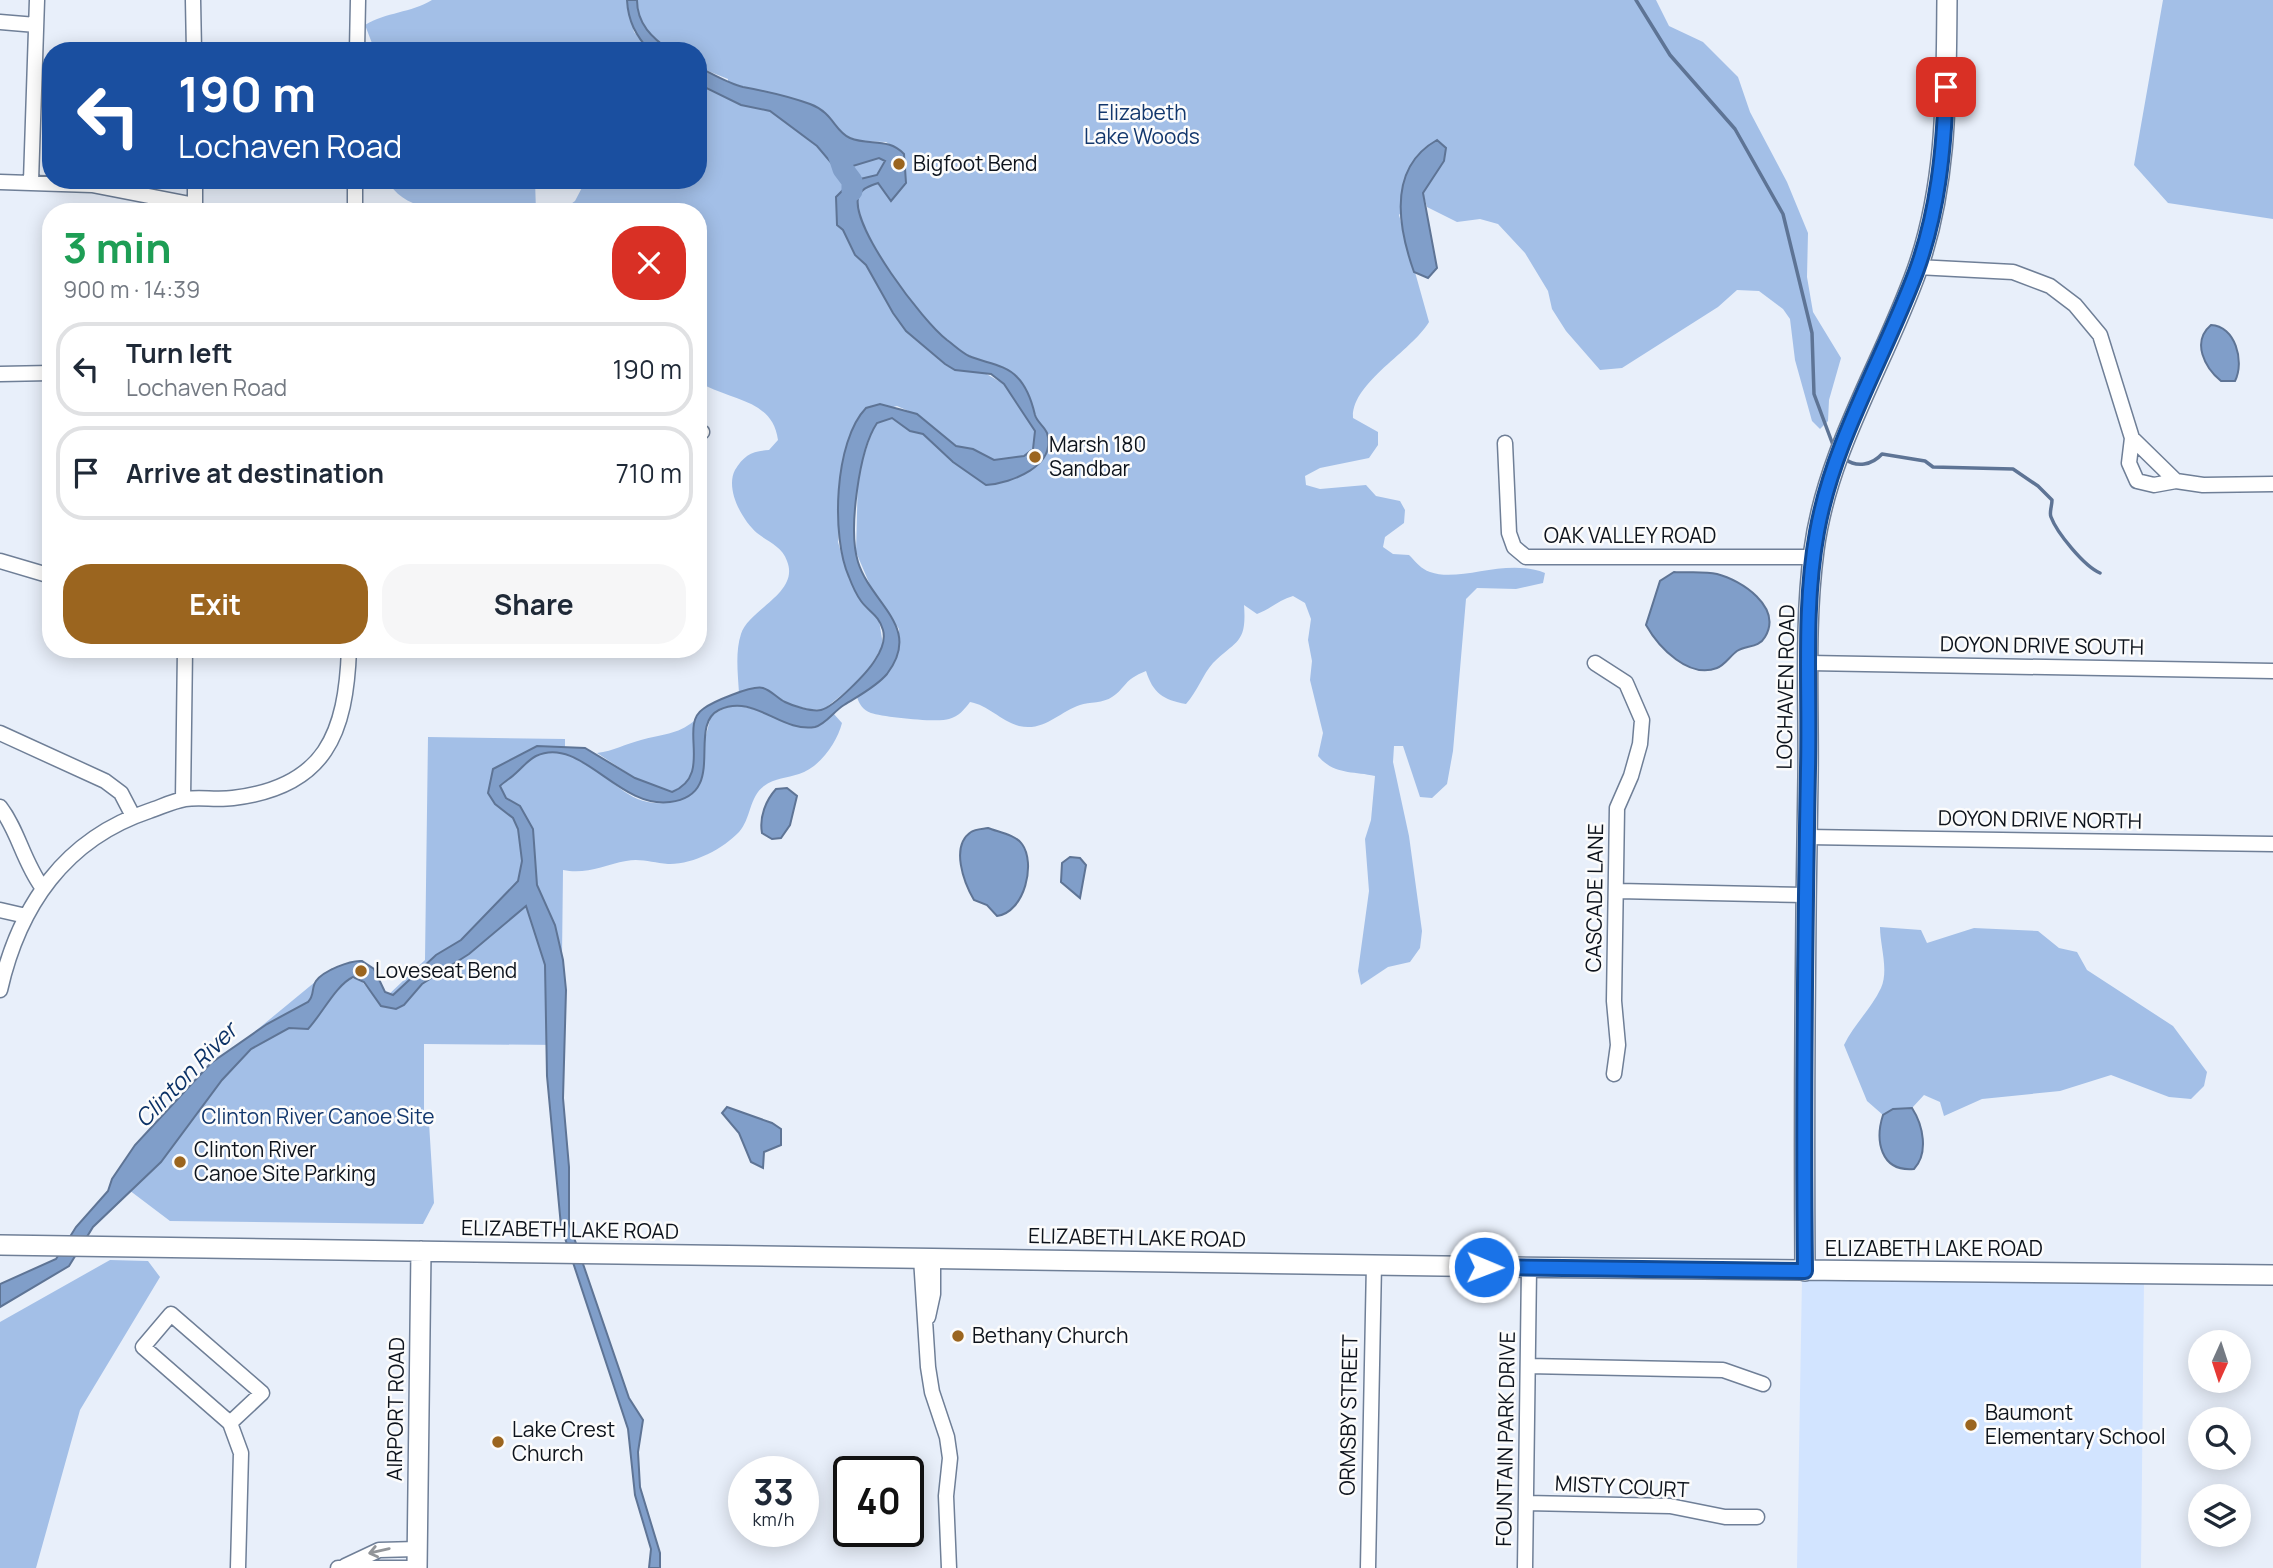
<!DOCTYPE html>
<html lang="en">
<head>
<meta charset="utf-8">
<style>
	:root { --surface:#fff; --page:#f6f6f7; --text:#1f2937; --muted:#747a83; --line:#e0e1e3; --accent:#9b651f }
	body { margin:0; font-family:Manrope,sans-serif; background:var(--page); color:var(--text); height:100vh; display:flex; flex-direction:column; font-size:26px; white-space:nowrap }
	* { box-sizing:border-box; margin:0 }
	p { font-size:23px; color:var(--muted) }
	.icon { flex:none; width:38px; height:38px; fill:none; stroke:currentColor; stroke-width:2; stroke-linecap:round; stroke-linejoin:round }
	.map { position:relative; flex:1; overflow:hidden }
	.drawer { position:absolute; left:42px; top:203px; width:665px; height:455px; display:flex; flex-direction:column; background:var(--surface); border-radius:28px; box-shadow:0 4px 18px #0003 }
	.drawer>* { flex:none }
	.banner { position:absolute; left:42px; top:42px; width:665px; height:147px; border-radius:28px; box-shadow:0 4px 18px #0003; background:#1a4fa0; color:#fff; overflow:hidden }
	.needle { width:46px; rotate:183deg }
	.fabs { position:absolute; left:2188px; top:1330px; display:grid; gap:14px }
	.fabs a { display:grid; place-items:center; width:63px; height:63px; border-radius:50%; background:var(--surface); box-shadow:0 4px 18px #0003; font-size:35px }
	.speed { position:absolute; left:728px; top:1456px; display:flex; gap:14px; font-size:35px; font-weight:700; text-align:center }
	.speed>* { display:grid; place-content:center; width:91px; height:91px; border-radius:50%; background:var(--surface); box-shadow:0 4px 18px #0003; line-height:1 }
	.speed small { font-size:18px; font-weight:400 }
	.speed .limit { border:4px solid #111; border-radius:10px; background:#fff; color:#111 }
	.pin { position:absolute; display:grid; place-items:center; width:60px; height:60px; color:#fff; margin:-30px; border-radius:14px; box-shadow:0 4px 10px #0006 }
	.me { position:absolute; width:77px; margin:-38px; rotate:91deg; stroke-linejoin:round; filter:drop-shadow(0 0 5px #0008) }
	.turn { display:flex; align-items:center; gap:24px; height:147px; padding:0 21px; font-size:32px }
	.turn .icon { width:91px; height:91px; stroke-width:2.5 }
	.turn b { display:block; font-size:49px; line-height:60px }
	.round { display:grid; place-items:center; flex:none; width:74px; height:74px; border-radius:28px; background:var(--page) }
	.summary { display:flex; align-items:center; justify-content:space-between; height:119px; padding:0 21px }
	h1 { font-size:42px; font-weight:700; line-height:52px; color:#1e9e55 }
	.cta { display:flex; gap:14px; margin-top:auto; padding:14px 21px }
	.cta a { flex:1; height:80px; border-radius:28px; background:var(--accent); color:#fff; font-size:28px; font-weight:700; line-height:80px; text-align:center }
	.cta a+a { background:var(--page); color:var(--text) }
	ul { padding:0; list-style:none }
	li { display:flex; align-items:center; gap:21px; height:94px; margin:0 14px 10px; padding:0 7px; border:4px solid var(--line); border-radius:28px }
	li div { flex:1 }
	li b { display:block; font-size:26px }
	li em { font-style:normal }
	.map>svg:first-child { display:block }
	.built { fill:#d2e4ff }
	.green { fill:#a3bfe7 }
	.water { fill:#809ec9; stroke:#5e7495; stroke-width:2 }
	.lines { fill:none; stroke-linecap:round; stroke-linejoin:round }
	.stream { stroke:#5e7495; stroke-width:3.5 }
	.river { stroke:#809ec9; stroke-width:21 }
	.street-casing { stroke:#6f7f97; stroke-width:17 }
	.secondary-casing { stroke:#6f7f97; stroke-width:22 }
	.street { stroke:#fff; stroke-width:14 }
	.secondary { stroke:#fff; stroke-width:19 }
	.oneway { stroke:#929599 }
	.route-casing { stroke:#114b97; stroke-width:18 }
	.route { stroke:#1a73e8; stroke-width:12 }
	.poi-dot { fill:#9b651f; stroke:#fcfcfc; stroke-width:2.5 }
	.labels { text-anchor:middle; stroke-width:5; stroke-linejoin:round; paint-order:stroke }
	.park-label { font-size:21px; fill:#12376d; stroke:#fcfcfc }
	.poi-label { font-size:21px; fill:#0d131c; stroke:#fcfcfc; text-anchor:start }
	.street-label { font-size:21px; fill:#0d131c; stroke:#fcfcfc }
	.water-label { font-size:23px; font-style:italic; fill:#0b3166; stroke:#fcfcfc }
</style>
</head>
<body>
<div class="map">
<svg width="2273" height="1568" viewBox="0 0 2273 1568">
	<rect width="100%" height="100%" fill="#e8effa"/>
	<path class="built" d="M1802 1278 2144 1281 2141 1568H1797Z"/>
	<path class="green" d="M432 0H627L634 32 650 51H375L365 25C386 12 411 13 432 0Z
		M637 0H1656L1669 26 1703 42 1738 77 1750 112 1787 182 1808 233 1807 277 1813 312 1841 358 1829 400 1828 421 1820 429 1812 421 1795 360 1790 319 1783 309 1759 291 1737 290 1718 307 1622 368 1600 370 1566 331 1552 309 1548 291 1525 253 1498 224 1480 219 1457 222 1427 207 1423 193 1444 161 1399 215 1429 322C1411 352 1351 383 1353 418L1378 432V445L1369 458 1320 468 1305 476 1306 485 1320 489 1366 485 1376 496 1400 501 1405 510 1404 523 1385 537 1383 547 1393 554 1409 555C1416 562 1421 569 1430 572 1461 583 1505 557 1545 573L1543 583 1516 589 1477 588 1466 599 1453 751 1447 784 1432 798 1420 797 1403 746H1394L1393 762 1409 836 1422 931 1420 948 1410 962 1388 967 1361 985 1358 971 1369 891 1365 839 1371 820 1375 776C1353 771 1334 775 1318 756L1323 733 1310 680 1312 661 1308 640 1311 619 1305 603 1293 596C1279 600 1270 609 1257 614L1244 605C1247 644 1236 640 1213 663 1203 674 1197 692 1186 704 1163 700 1153 693 1146 671 1123 680 1127 687 1112 697 1104 703 1089 702 1080 705 1059 712 1044 732 1019 726 1001 721 988 705 970 702 964 710 959 716 949 719 938 723 883 717 871 713 863 710 859 704 857 697L887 673 899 650V629L873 592 856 552 858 474 874 426 881 419 892 418 913 431 923 434 953 462 986 485C1012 483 1057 466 1047 433 1044 426 1037 422 1035 415 1032 403 1029 391 1021 381 1008 364 986 363 969 356 960 352 951 343 943 337 921 320 852 225 858 198 861 188 870 186 878 183L891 200 904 181V153L886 142 859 141 728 87V79L698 67V51C690 51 677 53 670 50 650 42 637 20 637 0Z
		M2163 0H2273V219L2168 203 2134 165Z
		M698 84 741 105 770 111 817 146 833 165 842 169 879 158 885 161 877 175 852 181 837 225 843 230 855 255 866 265 893 313 983 372 1004 384 1035 431V445L1029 454 1010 460 991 459 956 446 920 416 897 406 861 415 847 450 838 542 845 566 861 600 879 620 883 645 863 678 824 709 812 710 786 703 763 688 739 693C738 675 735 652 741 634 749 609 800 593 787 561 782 546 768 542 757 533 742 520 725 489 735 470 744 455 752 451 769 450L778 440C773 402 737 401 706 386L698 387V212H560L575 201 586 180H698Z
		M387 180H535L536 212C493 212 410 224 387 180Z
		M728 706C769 703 798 746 833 713L842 723C837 743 819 768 799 774 787 778 775 778 764 786 749 797 751 819 739 832 723 849 692 865 668 864 653 863 641 858 626 861 604 865 586 875 563 870L561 1045 424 1044V1119L429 1123 434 1203 423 1224 170 1221 129 1190 196 1080 332 968 349 979 359 978 369 990 384 999 425 960 428 737 565 739V754C608 763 624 817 680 800L705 739 711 716Z
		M694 721C692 745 703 781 672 792L635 778 597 753C614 751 625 744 641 740 662 734 677 735 694 721Z
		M1880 927 1921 930 1927 943 1974 928 2038 931 2059 948 2077 952 2087 970 2173 1026 2207 1072 2204 1086 2191 1099 2169 1097 2111 1075 2060 1091 1982 1099 1944 1116 1940 1102 1924 1095 1912 1108 1893 1109 1883 1115 1867 1101 1844 1045C1854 1024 1872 1008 1881 988 1889 970 1880 946 1880 927Z
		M110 1260 148 1261 160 1277 80 1410 36 1568H0V1322Z"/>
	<path class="water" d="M627 0H637C637 24 652 38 671 51H650C636 36 628 21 627 0Z
		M698 67C711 73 729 84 743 87 765 91 788 96 810 104 834 113 834 131 850 138 869 146 888 137 904 154L906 183 891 201 878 183C870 186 861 188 858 198 852 228 923 322 947 340 954 345 961 352 969 356 985 363 1005 364 1017 377 1027 387 1032 402 1035 415 1037 422 1044 426 1047 433 1057 466 1012 483 986 485L953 462 923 434 910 431 892 418 877 423C859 450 848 530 858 562 871 604 923 627 887 674 876 687 858 696 844 705 834 711 826 724 815 727 781 733 754 693 719 710 686 726 729 795 670 802 618 809 581 735 536 756 528 760 523 767 516 773 511 778 505 781 500 786L506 798 520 806 533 829 537 885 555 925 563 960 566 990 563 1098 569 1167V1223L629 1398 643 1420 638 1452 640 1487 660 1553V1568H649L651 1549 635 1495 628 1429 561 1226 547 1076 545 965 526 906 469 954 422 984 404 1005 396 1009 381 1006 364 982 353 977C336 985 322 1014 308 1029L289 1028 251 1049 222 1080 161 1162 93 1227 69 1266 0 1307V1284L56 1259 76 1227 108 1191 112 1179 135 1145 211 1063 267 1024 308 1002C315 995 311 988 316 981 323 971 350 960 362 961L374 969 385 992 393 995 436 955 461 940 518 881 522 861 518 829 513 818 495 804 488 793 493 769 537 746 585 748 635 778 672 792C714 775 678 726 703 709 712 702 752 685 763 688 772 691 777 698 785 702 793 706 812 712 821 710 834 707 868 672 875 660 881 651 886 641 883 630 879 615 869 612 861 601 856 594 852 585 849 577 831 537 834 441 866 408L880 404 917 414 956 446 973 449 994 460 1024 456 1033 449 1035 431 1004 384 991 374 955 370 945 364 906 331 893 313 866 265 855 255 843 230 837 225 836 197 852 181 877 175 885 161 879 158 843 169 833 165 817 146 770 111 741 105 698 84Z
		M1437 140 1446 148 1444 161 1423 193 1437 268 1428 278 1414 272C1398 227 1387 168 1437 140Z
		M2211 325C2235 326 2245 361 2235 381H2221C2205 368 2191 342 2211 325Z
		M1674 572C1688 573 1704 571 1717 574 1741 580 1783 607 1765 637 1759 648 1746 645 1737 651 1730 656 1725 665 1717 668 1689 679 1659 648 1646 625L1660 581Z
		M787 788 797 796 790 825 781 838 772 839 762 833C759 817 766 800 776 789Z
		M988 828C998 832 1016 835 1022 844 1036 863 1025 912 997 916L987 905 974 900C964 883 950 846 971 832 975 829 983 829 988 828Z
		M1070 857 1080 858 1086 865 1080 898 1061 882 1062 863Z
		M727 1107 772 1123 781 1129V1145L764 1152 763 1168 751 1162 739 1133 722 1113Z
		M1912 1108C1923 1125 1929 1153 1914 1169 1880 1172 1875 1140 1883 1115L1893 1109Z"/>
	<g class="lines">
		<path class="stream" d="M1636 0 1670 55 1735 129 1783 214 1812 333 1814 394 1833 445
			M1845 459C1857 468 1872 465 1882 454L1925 461 1933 467 2013 469 2038 486 2052 500C2052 506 2049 513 2051 517 2057 533 2084 566 2100 573"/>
		<path class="river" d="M834 142 843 169 852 181V191"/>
		<defs>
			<path id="street" d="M193 0 194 51
				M0 22 36 25
				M357 51 358 0
				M195 180V212
				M31 181 37 0
				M0 182 92 185 195 205
				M355 212V180
				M1917 267 2013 272 2050 286 2075 305 2100 335 2132 438 2176 481 2203 485 2273 484
				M0 374 51 373
				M698 430 702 432
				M2132 438 2129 463 2137 481 2154 485 2176 481
				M1505 443 1509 533 1514 547 1526 557H1813
				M0 561 51 576
				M1595 663 1626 683 1642 720 1640 744 1631 776 1617 808 1614 1001 1618 1045 1614 1074
				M1809 663 2273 671
				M0 733 105 781 121 793 133 816
				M183 799 185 649
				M0 807C18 830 23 861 42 887
				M1807 837 2273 844
				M1618 891 1805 895
				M0 910 26 916
				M0 990C19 906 65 839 149 811 161 807 173 801 185 799 200 797 217 800 233 798 326 787 346 733 349 649
				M921 1258 928 1367 932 1392 947 1437 950 1458 946 1496 949 1568
				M928 1317 933 1294V1258
				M1528 1366 1723 1370 1763 1384
				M230 1423 262 1393 171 1314 143 1347 230 1423 241 1453 238 1568
				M1526 1503 1670 1506 1725 1517H1757
				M345 1566 379 1550 417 1549
				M338 1568H417
				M1368 1568 1374 1263
				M1525 1568 1529 1268"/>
			<path id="secondary" d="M0 1245 1511 1267 2273 1275
				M1805 1271C1804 1106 1805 942 1808 777 1809 702 1804 624 1814 550 1827 450 1884 363 1917 270 1948 182 1946 91 1947 0
				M417 1568 421 1251"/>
		</defs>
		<use href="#street" class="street-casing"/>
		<use href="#secondary" class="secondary-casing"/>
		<use href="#street" class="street"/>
		<use href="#secondary" class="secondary"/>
	</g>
	<defs><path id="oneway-shaft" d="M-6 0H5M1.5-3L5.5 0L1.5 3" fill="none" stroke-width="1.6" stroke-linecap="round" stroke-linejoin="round" transform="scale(1.75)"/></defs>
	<use class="oneway" href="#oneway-shaft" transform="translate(379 1551) rotate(167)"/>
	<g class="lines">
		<defs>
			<path id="route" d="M1484 1267 1805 1271C1803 1103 1805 936 1808 768 1810 690 1803 609 1817 532 1833 441 1884 358 1916 272 1938 212 1944 150 1946 87"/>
		</defs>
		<use href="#route" class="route-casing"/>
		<use href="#route" class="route"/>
	</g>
	<g class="poi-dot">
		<circle cx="899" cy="164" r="7"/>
		<circle cx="1035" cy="457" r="7"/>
		<circle cx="361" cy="971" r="7"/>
		<circle cx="180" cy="1162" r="7"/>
		<circle cx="958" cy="1336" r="7"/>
		<circle cx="1971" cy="1425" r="7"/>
		<circle cx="498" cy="1442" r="7"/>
	</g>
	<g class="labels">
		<g class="park-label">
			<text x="1142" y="120">Elizabeth<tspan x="1142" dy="24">Lake Woods</tspan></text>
			<text x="318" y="1124">Clinton River Canoe Site</text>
		</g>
		<g class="poi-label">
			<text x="913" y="171">Bigfoot Bend</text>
			<text x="1049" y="452">Marsh 180<tspan x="1049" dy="24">Sandbar</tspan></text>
			<text x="375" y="978">Loveseat Bend</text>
			<text x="194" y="1157">Clinton River<tspan x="194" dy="24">Canoe Site Parking</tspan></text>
			<text x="972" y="1343">Bethany Church</text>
			<text x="1985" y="1420">Baumont<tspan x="1985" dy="24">Elementary School</tspan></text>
			<text x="512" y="1437">Lake Crest<tspan x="512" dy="24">Church</tspan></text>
		</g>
		<g class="street-label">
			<text x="1630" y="543">OAK VALLEY ROAD</text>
			<text transform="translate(2042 646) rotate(1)" y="7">DOYON DRIVE SOUTH</text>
			<text transform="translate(1786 687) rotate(-89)" y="7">LOCHAVEN ROAD</text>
			<text transform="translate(2040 820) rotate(1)" y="7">DOYON DRIVE NORTH</text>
			<text transform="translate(1595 898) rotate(-89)" y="7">CASCADE LANE</text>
			<text transform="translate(570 1230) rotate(1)" y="7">ELIZABETH LAKE ROAD</text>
			<text transform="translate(1137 1238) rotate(1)" y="7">ELIZABETH LAKE ROAD</text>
			<text x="1934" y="1256">ELIZABETH LAKE ROAD</text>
			<text transform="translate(396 1409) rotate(-89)" y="7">AIRPORT ROAD</text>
			<text transform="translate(1349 1415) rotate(-89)" y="7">ORMSBY STREET</text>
			<text transform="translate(1506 1439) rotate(-89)" y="7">FOUNTAIN PARK DRIVE</text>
			<text transform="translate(1622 1487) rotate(3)" y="7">MISTY COURT</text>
		</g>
		<g class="water-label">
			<text transform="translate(186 1075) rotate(-46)" y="8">Clinton River</text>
		</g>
	</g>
</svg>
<div class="fabs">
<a><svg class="needle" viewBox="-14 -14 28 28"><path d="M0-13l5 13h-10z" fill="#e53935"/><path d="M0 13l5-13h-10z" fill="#747a83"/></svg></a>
<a><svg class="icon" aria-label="search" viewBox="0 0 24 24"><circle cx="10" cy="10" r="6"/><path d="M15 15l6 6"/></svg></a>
<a><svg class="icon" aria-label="layers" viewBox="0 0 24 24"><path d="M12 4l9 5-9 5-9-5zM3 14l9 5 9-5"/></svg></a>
</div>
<div class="speed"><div>33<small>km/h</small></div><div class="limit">40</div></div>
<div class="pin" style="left:1946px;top:87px;background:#d93025"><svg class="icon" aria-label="arrive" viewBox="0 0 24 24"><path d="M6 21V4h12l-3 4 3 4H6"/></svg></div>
<svg class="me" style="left:1484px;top:1267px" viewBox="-20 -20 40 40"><circle r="17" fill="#1a73e8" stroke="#fff" stroke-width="3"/><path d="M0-11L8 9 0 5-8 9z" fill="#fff"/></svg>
<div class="banner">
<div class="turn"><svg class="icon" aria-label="left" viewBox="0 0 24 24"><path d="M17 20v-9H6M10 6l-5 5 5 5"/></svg><div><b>190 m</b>Lochaven Road</div></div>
</div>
<section class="drawer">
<div class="summary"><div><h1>3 min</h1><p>900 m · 14:39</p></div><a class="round" style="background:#d93025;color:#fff"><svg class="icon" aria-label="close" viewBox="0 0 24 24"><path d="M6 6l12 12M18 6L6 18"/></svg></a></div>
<ul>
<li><svg class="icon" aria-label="left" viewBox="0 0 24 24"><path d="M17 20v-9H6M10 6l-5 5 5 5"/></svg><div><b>Turn left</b><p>Lochaven Road</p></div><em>190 m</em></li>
<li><svg class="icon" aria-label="arrive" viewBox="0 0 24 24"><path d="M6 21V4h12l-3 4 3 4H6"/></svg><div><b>Arrive at destination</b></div><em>710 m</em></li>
</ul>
<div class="cta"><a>Exit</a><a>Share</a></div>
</section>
</div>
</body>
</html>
